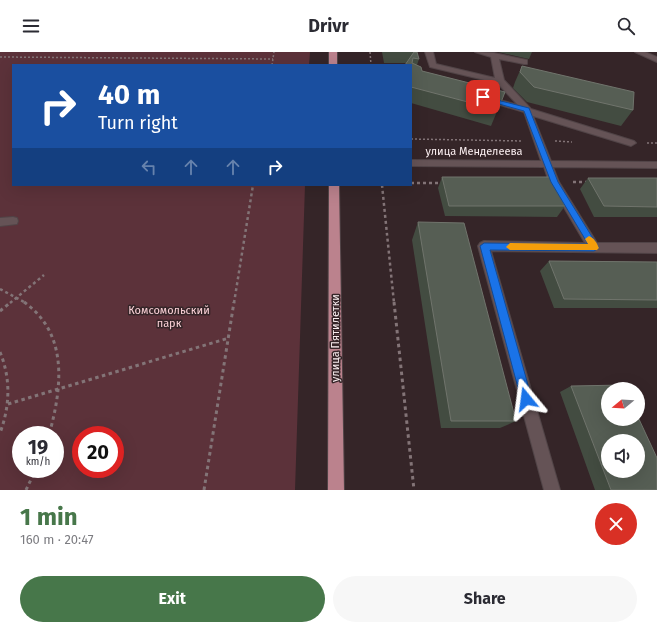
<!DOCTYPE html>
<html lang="en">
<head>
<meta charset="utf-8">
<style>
	:root { --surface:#fff; --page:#f7f7f7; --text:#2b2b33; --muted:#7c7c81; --accent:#47774a }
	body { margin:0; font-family:"Fira Sans",sans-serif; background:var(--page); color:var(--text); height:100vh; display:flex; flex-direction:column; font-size:15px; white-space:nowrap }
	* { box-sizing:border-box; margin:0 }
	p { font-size:13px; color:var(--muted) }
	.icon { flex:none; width:22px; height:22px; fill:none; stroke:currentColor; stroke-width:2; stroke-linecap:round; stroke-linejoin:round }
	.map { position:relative; height:438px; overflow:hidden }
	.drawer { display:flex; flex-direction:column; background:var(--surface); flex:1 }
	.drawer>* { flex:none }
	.banner { position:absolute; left:12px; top:12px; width:400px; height:122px; border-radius:0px; box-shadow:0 4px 16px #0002; background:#1a4fa0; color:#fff; overflow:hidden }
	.needle { width:26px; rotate:252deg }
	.tools { position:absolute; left:601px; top:330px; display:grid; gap:8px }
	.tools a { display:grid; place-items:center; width:44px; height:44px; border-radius:50%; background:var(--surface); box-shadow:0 4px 16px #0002; font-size:20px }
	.speed { position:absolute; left:12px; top:374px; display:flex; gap:8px; font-size:20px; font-weight:700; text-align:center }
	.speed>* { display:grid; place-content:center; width:52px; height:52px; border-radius:50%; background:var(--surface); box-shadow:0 4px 16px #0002; line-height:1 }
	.speed small { font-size:10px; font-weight:400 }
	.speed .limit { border:6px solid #d22; background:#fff; color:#111 }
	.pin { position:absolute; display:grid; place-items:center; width:34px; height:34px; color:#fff; margin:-17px; border-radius:8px; box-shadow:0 2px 6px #0006 }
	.me { position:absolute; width:44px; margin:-22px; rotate:344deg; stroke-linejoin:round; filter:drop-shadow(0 0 3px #0008) }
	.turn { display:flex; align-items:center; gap:14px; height:84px; padding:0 20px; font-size:18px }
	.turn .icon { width:52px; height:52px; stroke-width:2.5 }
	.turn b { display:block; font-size:28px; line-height:34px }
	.lanes { display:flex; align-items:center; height:38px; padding:0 20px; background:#0003; justify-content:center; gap:20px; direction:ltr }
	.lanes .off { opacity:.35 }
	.round { display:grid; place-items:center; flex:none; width:42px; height:42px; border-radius:21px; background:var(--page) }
	.summary { display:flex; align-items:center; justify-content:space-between; height:68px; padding:0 20px }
	h1 { font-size:24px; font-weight:700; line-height:30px; color:var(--accent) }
	.cta { display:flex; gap:8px; margin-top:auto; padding:8px 20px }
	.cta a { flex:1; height:46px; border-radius:24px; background:var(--accent); color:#fff; font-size:16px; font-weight:700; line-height:46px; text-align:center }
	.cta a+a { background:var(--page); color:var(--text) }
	header { display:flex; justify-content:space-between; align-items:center; height:52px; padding:0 20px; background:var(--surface); font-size:18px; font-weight:700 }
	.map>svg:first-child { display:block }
	.green { fill:#5c323a; fill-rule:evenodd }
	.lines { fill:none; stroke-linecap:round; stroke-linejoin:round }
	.minor-casing { stroke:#514447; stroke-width:2 }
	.major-casing { stroke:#514447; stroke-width:2 }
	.path-far2 { stroke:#837477; stroke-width:1.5; stroke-dasharray:2 2; stroke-linecap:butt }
	.path-far1 { stroke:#837477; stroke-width:2.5; stroke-dasharray:3 3; stroke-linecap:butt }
	.path { stroke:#837477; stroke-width:3; stroke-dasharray:3.5 3.5; stroke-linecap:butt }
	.minor { fill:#655356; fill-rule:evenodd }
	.major { fill:#bb828d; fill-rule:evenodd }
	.wall { fill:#434c41 }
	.building { fill:#565e54; stroke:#70746c; fill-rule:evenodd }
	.route { fill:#1a73e8; stroke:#114b97 }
	.slow { fill:#f59e0b }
	.labels { text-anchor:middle; stroke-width:3; stroke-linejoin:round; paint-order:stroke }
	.street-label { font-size:11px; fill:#faeef0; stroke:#352528 }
	.park-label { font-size:11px; fill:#fad0d6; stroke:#352528 }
</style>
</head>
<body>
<header><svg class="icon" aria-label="menu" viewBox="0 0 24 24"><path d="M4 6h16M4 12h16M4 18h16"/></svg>Drivr<svg class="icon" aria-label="search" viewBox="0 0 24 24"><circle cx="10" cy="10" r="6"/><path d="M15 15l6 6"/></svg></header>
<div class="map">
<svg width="657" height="438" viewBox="0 0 657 438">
	<rect width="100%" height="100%" fill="#352528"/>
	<path class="green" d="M0 0H310L309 13H13V133H305L295 438H0ZM21 383H55V417H21ZM81 383H115V417H81Z"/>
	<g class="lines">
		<defs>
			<path id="minor" d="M425 0H433L436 12 495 26 491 5 475 0 494 1 527 8V12H524L499 7 504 28 531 57 634 89 636 91 631 94 628 93 533 64 551 109 657 110V116L553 115 559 130 597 191H657V201L491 199 560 438H544L478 194 480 191 484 189 585 191 549 130 544 115 411 114V108L541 109 524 60 483 48 482 46 486 44 518 53 497 31 430 15Z
				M635 0H645L657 5V10Z
				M13 165 17 166 18 169 17 172 0 174V166Z"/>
			<path id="major" d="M329 0H337V13H329Z
				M329 133H339L344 438H328Z"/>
		</defs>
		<use href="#minor" class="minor-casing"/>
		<use href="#major" class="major-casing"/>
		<path class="path-far2" d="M370 0 371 13
			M0 5 273 7
			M272 13 274 0
			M411 87 522 89
			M555 89 572 90
			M647 91H657"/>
		<path class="path-far1" d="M573 130H588
			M411 131H442
			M382 133 394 251
			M0 237 26 251
			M10 251 44 223
			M234 251 253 133"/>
		<path class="path" d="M24 250C69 282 62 336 49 383
			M394 250 414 438
			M0 259 11 250
			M0 300C11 327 10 354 0 381
			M8 352 229 286
			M26 438 36 417
			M204 438 234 250"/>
		<use href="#minor" class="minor"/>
		<use href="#major" class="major"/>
	</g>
	<path class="wall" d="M382 0H417L419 7 417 13 422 19 505 40 491 74 411 51V13L406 11H384Z
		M498 0H532L529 7Z
		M522 14 633 58 621 74 527 50 513 36 515 30Z
		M442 125 565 154 557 165 445 164 438 136Z
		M588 126H657V165H594L580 137Z
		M418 170 516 369 500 376H441L412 188Z
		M549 209 657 210V256H554L540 219Z
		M571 334 657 438H595L560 340Z"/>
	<path class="building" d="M414 0H417L419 7 413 6 412 11 421 15 422 19 505 40 498 58 411 35V13H405Z
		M522 14 634 40 633 58 534 35 520 20Z
		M442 125H552L565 154H449Z
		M588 126H657V155L604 154Z
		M418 170 464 171 516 369H451Z
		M549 209 657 210V248L564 247Z
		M624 333 625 337H608V367H638V365L657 406V438H611L571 334ZM608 389H638V419H608Z"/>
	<path class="route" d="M481 44 529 56 558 130 599 196 594 199 490 198 532 347 530 351 526 352 523 351 521 347 480 194 484 191 588 192 551 130 524 59 481 47Z"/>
	<path class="slow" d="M589 184C594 186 597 191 599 196L597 198H510L506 195 510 191 588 192 585 187Z"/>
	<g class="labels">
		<g class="street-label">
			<text x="474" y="103">улица Менделеева</text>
			<text transform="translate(335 286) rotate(-90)" y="4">улица Пятилетки</text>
		</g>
		<g class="park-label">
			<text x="169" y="262">Комсомольский<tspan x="169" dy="13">парк</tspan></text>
		</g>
	</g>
</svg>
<div class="tools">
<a><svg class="needle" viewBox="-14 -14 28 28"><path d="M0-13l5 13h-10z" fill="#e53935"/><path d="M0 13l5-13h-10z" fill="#7c7c81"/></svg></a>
<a><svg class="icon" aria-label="sound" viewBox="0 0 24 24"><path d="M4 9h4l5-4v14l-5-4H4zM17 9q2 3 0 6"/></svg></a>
</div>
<div class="speed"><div>19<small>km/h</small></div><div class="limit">20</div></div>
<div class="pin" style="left:483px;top:45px;background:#d93025"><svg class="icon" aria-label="arrive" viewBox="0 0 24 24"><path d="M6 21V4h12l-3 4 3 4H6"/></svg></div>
<svg class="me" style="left:526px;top:347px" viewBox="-20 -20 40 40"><path d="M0-17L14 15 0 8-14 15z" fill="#1a73e8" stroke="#fff" stroke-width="4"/></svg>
<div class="banner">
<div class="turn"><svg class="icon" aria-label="right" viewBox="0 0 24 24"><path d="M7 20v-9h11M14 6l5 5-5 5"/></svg><div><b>40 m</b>Turn right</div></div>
<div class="lanes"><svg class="icon off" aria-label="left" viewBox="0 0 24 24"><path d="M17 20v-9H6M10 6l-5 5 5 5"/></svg><svg class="icon off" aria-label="ahead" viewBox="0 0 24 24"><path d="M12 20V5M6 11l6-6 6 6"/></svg><svg class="icon off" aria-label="ahead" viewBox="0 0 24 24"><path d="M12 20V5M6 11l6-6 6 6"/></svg><svg class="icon" aria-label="right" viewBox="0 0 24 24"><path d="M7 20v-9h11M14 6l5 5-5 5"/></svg></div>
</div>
</div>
<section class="drawer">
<div class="summary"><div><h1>1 min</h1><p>160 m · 20:47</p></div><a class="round" style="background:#d93025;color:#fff"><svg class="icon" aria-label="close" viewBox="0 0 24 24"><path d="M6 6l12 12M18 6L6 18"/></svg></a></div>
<div class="cta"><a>Exit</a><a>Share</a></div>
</section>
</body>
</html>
